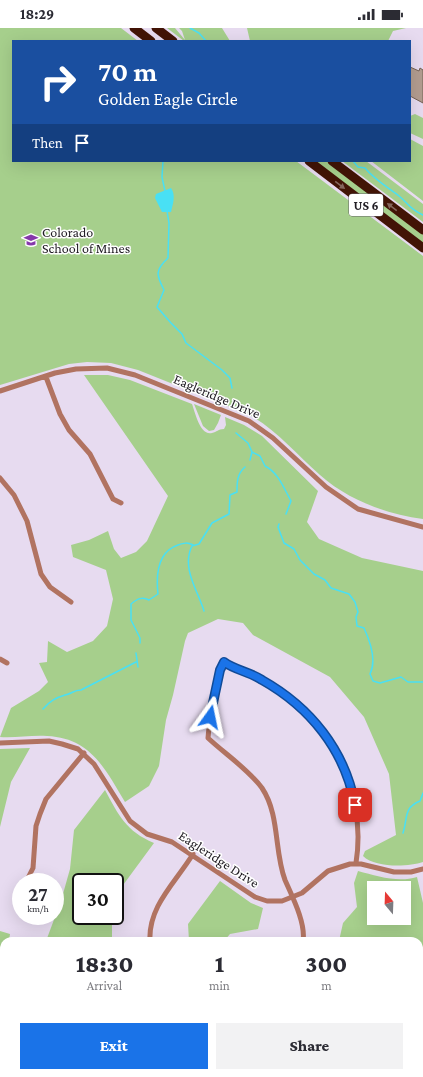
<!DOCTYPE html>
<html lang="en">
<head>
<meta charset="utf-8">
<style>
	:root { --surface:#fff; --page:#f2f2f3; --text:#2b2b33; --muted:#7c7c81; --accent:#1a73e8 }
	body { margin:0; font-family:"Crimson Pro",serif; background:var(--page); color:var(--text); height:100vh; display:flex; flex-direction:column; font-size:15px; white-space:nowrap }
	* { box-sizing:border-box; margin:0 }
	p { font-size:13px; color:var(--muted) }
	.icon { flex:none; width:22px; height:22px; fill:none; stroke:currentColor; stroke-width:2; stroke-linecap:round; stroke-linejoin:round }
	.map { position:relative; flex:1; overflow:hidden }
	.drawer { position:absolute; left:0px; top:909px; width:423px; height:140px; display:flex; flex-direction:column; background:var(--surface); border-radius:12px 12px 0 0; box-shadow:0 4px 16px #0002 }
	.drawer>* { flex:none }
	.guide { position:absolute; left:12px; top:12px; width:399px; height:122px; border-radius:0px; box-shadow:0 4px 16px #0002; background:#1a4fa0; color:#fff; overflow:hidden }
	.needle { width:26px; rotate:341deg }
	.fabs { position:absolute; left:367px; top:853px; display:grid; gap:8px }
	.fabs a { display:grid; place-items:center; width:44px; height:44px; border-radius:0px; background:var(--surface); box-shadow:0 4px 16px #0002; font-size:20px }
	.speed { position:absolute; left:12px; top:845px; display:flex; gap:8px; font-size:20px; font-weight:700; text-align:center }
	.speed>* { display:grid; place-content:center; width:52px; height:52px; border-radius:50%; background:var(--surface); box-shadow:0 4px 16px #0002; line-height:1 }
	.speed small { font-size:10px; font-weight:400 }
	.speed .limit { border:2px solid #111; border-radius:6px; background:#fff; color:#111 }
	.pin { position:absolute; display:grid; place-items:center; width:34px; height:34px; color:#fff; margin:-17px; border-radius:8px; box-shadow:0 2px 6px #0006 }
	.me { position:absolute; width:44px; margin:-22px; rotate:12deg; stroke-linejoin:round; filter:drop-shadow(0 0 3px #0008) }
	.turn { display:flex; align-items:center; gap:14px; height:84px; padding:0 20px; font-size:18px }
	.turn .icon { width:52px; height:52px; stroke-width:2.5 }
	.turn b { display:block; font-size:28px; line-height:34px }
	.then { display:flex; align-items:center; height:38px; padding:0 20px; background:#0003; gap:8px; font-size:15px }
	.eta { display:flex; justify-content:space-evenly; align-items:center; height:68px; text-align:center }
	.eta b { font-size:24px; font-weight:800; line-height:28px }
	.cta { display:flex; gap:8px; margin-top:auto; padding:8px 20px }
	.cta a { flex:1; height:46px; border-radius:0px; background:var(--accent); color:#fff; font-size:16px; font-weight:800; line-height:46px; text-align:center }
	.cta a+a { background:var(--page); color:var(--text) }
	.status { display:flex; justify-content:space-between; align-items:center; height:28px; padding:0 20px; background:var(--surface); direction:ltr }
	.status svg { height:11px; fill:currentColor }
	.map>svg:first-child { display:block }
	.green { fill:#a6cf8c; fill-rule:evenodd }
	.water { fill:#49e0f4 }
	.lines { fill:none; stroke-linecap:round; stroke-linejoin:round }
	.stream { stroke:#49e0f4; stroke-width:1.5 }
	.building { fill:#b39d90; stroke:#746154 }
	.street { stroke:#b17361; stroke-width:5 }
	.highway { stroke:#421406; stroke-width:9 }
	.oneway { fill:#84665d }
	.route-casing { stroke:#114b97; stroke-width:10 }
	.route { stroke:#1a73e8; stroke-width:7 }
	.labels { text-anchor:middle; stroke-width:3; stroke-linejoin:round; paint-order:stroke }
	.shield { fill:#fff; stroke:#636065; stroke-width:1 }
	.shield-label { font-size:13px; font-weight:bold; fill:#201c23 }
	.poi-label { font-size:14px; fill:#201c23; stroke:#fff; text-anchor:start }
	.street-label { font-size:14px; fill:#201c23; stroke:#fff }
</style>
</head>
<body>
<div class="status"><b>18:29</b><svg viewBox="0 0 49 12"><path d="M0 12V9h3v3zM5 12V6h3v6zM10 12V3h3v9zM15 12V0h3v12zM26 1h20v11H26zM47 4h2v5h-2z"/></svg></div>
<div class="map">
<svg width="423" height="1049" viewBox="0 0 423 1049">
	<rect width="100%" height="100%" fill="#e7dbf0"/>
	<path class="green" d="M0 0H121L138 13H13V133H296L423 228V491C386 486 348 472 320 447 296 426 276 401 248 386L138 342 111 335 87 334 69 336 0 357Z
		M167 0H175L185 12 182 3 179 0H222L230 13H184Z
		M247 0H406L393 3 388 13H250Z
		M415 86 423 90V111L410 105V88Z
		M410 111 423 118V173L371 133H410Z
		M314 133H327L423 206V217Z
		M342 133H366L423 176V194Z
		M84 347H108L130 352 192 376C195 384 200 408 212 405 217 404 218 401 224 401L226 397 225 389 244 397 262 408 318 463 307 494 319 511 362 530 423 543V834C408 839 375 840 363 828L365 823 396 807 389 746 364 689 330 649 253 607 243 595 218 591 188 605 185 613 173 667 166 692 159 738 149 758 125 774C105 741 91 710 47 708 31 707 16 710 0 709L11 680 39 663 48 654 39 635 47 634 48 613 67 624 93 613 107 598 113 571 106 542 73 529 71 517 89 512 108 503 114 521 121 530 136 524 147 513 168 468Z
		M194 376 221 387 218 395 214 402 209 403 203 398Z
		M30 720 11 754 0 799V721Z
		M105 762C119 788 126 803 154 815L115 868V854H81V888H112V913H46L61 873 70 841 74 802Z
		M358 843C377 848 398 855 417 849L423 875V983L419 986V913H339L343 895 357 879 354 855ZM374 860H404V890H374Z
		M220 853 251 875 263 880 258 901 230 906 224 913H189L188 896Z
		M0 903 10 906 9 913H4V1045H384L383 1049H0Z"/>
	<path class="water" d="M171 160C176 167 173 176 171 184H162L155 170 156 166Z"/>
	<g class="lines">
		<path class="stream" d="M190 0 199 5 206 13
			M163 133 162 149 165 163
			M353 133 358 139 365 140C375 152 386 158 399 168 409 176 409 181 423 187
			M167 183 169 195 168 230C155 242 156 247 164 262L157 279 171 295 182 306 186 315 222 342 230 350 232 360
			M236 405 248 415 252 424 260 428 265 438C279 445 284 461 291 473L286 486
			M250 432 252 424
			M279 496 278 499 284 515 294 521 300 532 314 546 325 552 331 560 349 566 355 574 358 584 356 589 357 598 364 600C370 613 377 632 370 646L373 653 380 655 401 649 408 654H423
			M204 583C198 563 181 540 192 518L199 516 212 495 229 486 230 467 237 464C237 454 237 446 245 439
			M140 615V610L131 592V576C137 571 142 568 149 572L158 566C156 548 157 524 178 517 184 515 187 514 193 517
			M136 625 138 639
			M43 681C50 673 55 670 65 667 72 666 73 662 81 662L136 634
			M403 805C408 790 403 780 420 773L423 765"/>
	</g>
	<path class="building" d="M410 39 419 43 420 40 423 42V75L410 68Z"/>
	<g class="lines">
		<path class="street" d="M46 349 60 386 69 402 90 426 113 471 121 475
			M0 363 55 345 76 341 107 340 135 347 249 393 273 410 326 459 358 481 423 499
			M0 450 14 467 27 493 41 546 50 559 71 574
			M0 631 7 635
			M0 715 49 713 62 716 78 721 94 736 130 793 147 806 172 814 255 869 267 873H282L302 865 328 843 350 836H361L394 844H411L423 841
			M26 854 33 840 36 798 40 786 46 771 84 725
			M17 862 21 858
			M150 913C148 878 176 854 193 826
			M303 913C306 895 292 868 285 852 274 823 280 787 262 760 248 741 225 726 208 710L210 689 224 634C234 641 248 644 260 650 267 654 276 659 283 664 337 701 366 771 356 835
			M422 1049 421 1043 423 1034"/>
		<path class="highway" d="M134 0 151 13
			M156 0 173 13
			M309 133 423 220
			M332 133 423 202"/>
	</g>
	<defs><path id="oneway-solid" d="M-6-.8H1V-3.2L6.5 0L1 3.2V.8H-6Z"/></defs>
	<g class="oneway">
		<use href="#oneway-solid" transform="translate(340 157) rotate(37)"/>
		<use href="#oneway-solid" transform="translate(392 179) rotate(-143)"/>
	</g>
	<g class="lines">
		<defs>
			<path id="route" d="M210 689 220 642 224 634C235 642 250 644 262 652 310 679 345 722 355 777"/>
		</defs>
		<use href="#route" class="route-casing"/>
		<use href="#route" class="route"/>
	</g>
	<defs>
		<symbol id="university-bare" viewBox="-9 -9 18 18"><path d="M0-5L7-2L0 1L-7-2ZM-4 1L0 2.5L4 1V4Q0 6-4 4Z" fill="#8538aa" stroke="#fff" stroke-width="2.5" paint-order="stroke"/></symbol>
	</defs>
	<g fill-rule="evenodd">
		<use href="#university-bare" x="21" y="202" width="20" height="20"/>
	</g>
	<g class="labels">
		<rect class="shield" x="349" y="166" width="34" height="22" rx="3"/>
		<g class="shield-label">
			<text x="366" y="182">US 6</text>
		</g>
		<g class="poi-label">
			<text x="42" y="209">Colorado<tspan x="42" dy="16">School of Mines</tspan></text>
		</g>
		<g class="street-label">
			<text transform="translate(217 368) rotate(23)" y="5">Eagleridge Drive</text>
			<text transform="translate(219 831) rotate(33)" y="5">Eagleridge Drive</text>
		</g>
	</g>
</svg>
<div class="fabs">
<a><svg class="needle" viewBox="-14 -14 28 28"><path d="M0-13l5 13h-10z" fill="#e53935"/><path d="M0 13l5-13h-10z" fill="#7c7c81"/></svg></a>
</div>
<div class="speed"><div>27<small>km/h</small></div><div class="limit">30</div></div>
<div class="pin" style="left:355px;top:777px;background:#d93025"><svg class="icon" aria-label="arrive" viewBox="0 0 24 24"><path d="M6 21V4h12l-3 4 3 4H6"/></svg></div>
<svg class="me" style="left:210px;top:689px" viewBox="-20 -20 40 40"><path d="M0-17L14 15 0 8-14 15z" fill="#1a73e8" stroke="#fff" stroke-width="4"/></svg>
<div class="guide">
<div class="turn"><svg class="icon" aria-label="right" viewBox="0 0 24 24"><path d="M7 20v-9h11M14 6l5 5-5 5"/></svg><div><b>70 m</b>Golden Eagle Circle</div></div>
<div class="then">Then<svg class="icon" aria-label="arrive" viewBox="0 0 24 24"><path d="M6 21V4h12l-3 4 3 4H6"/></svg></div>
</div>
<section class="drawer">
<div class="eta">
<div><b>18:30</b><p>Arrival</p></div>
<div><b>1</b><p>min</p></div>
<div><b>300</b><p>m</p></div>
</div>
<div class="cta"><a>Exit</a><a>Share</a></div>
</section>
</div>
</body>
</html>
